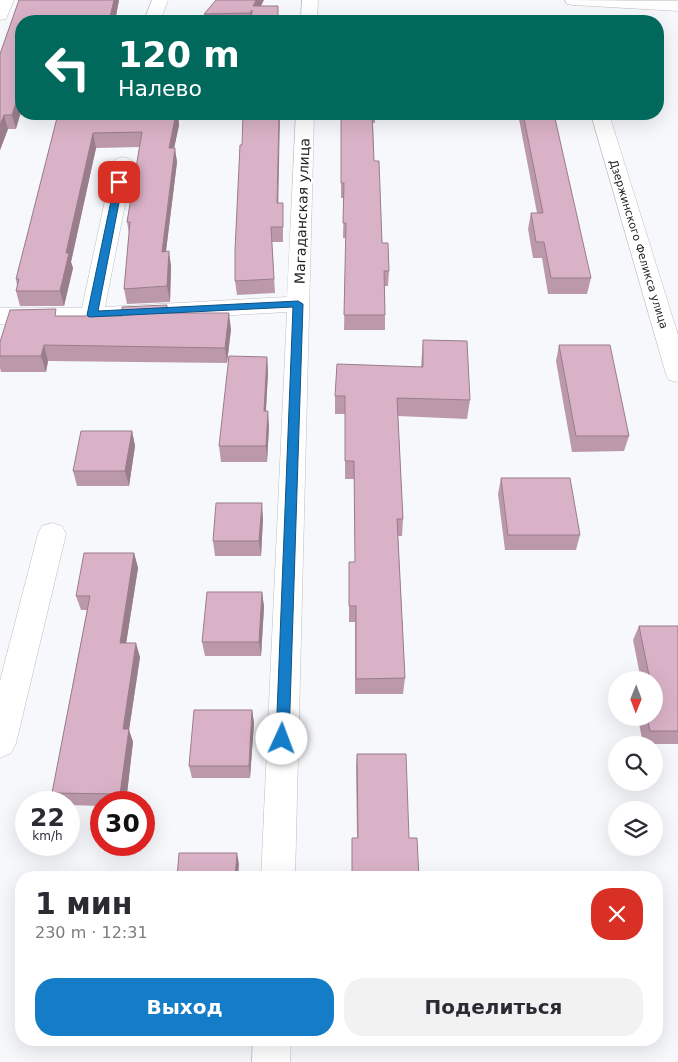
<!DOCTYPE html>
<html lang="ru">
<head>
<meta charset="utf-8">
<style>
	:root { --surface:#fff; --page:#f2f2f3; --text:#2b2b33; --muted:#7c7c81; --accent:#157dc8 }
	body { margin:0; font-family:"DejaVu Sans",sans-serif; background:var(--page); color:var(--text); height:100vh; display:flex; flex-direction:column; font-size:19px; white-space:nowrap }
	* { box-sizing:border-box; margin:0 }
	p { font-size:16px; color:var(--muted) }
	.icon { flex:none; width:28px; height:28px; fill:none; stroke:currentColor; stroke-width:2; stroke-linecap:round; stroke-linejoin:round }
	.map { position:relative; flex:1; overflow:hidden }
	.panel { position:absolute; left:15px; top:871px; width:648px; height:175px; display:flex; flex-direction:column; background:var(--surface); border-radius:20px; box-shadow:0 5px 20px #0002 }
	.panel>* { flex:none }
	.guide { position:absolute; left:15px; top:15px; width:649px; height:105px; border-radius:20px; box-shadow:0 5px 20px #0002; background:#00695c; color:#fff; overflow:hidden }
	.needle { width:32px; rotate:181deg }
	.fabs { position:absolute; left:608px; top:671px; display:grid; gap:10px }
	.fabs a { display:grid; place-items:center; width:55px; height:55px; border-radius:50%; background:var(--surface); box-shadow:0 5px 20px #0002; font-size:25px }
	.speed { position:absolute; left:15px; top:791px; display:flex; gap:10px; font-size:25px; font-weight:700; text-align:center }
	.speed>* { display:grid; place-content:center; width:65px; height:65px; border-radius:50%; background:var(--surface); box-shadow:0 5px 20px #0002; line-height:1 }
	.speed small { font-size:12px; font-weight:400 }
	.speed .limit { border:8px solid #d22; background:#fff; color:#111 }
	.pin { position:absolute; display:grid; place-items:center; width:42px; height:42px; color:#fff; margin:-21px; border-radius:10px; box-shadow:0 2px 8px #0006 }
	.me { position:absolute; width:55px; margin:-28px; rotate:2deg; stroke-linejoin:round; filter:drop-shadow(0 0 4px #0008) }
	.turn { display:flex; align-items:center; gap:18px; height:105px; padding:0 20px; font-size:22px }
	.turn .icon { width:65px; height:65px; stroke-width:2.5 }
	.turn b { display:block; font-size:35px; line-height:42px }
	.round { display:grid; place-items:center; flex:none; width:52px; height:52px; border-radius:20px; background:var(--page) }
	.headline { display:flex; align-items:center; justify-content:space-between; height:85px; padding:0 20px }
	h1 { font-size:30px; font-weight:700; line-height:38px }
	.cta { display:flex; gap:10px; margin-top:auto; padding:10px 20px }
	.cta a { flex:1; height:58px; border-radius:20px; background:var(--accent); color:#fff; font-size:20px; font-weight:700; line-height:58px; text-align:center }
	.cta a+a { background:var(--page); color:var(--text) }
	.map>svg:first-child { display:block }
	.lines { fill:none; stroke-linecap:round; stroke-linejoin:round }
	.minor-casing { stroke:#bdbec1; stroke-width:1 }
	.minor { fill:#fff; fill-rule:evenodd }
	.wall { fill:#bb99ab }
	.shaded-wall { fill:#997d8b }
	.building { fill:#dab2c7; stroke:#997d8b }
	.route { fill:#157dc8; stroke:#0e5182 }
	.labels { text-anchor:middle; stroke-width:4.5; stroke-linejoin:round; paint-order:stroke }
	.far-street-label { font-size:11px; fill:#222223; stroke:#fff }
	.street-label { font-size:14px; fill:#222223; stroke:#fff }
</style>
</head>
<body>
<div class="map">
<svg width="678" height="1062" viewBox="0 0 678 1062">
	<rect width="100%" height="100%" fill="#f7f8fb"/>
	<g class="lines">
		<defs>
			<path id="minor" d="M0 0H14L6 19 0 20Z
				M152 0H168L160 21H144Z
				M302 0H318L317 21H301Z
				M565 0 678 1V11L573 5 567 4Z
				M296 114H314L295 878H261L287 312 92 323 0 324V308H82L113 163 116 159 123 157 130 159 133 163 105 307 287 297Z
				M591 114H609L678 335V382L669 380 666 374Z
				M52 523 62 526 66 534 16 743 11 753 0 758V681L38 534 42 526Z
				M253 1040H291L290 1062H252Z"/>
		</defs>
		<use href="#minor" class="minor-casing"/>
		<use href="#minor" class="minor"/>
	</g>
	<path class="wall" d="M19 0H119L115 21H21L16 129H8L0 150V54Z
		M261 6 279 21H205L204 14Z
		M58 114H178L179 125 174 148 177 162 166 251 171 266 170 302 127 304 124 289 129 233 127 222 140 147 96 148 71 262 73 268 64 306H20L16 291 17 286 16 279Z
		M341 114H375V123H373L374 161 382 243 389 271 388 286H385V330H344L346 238H343L344 198H341Z
		M518 114H523L591 278 587 294H548L542 258H533L528 229 531 213H537Z
		M242 145 278 203 283 218V242H272L275 293 237 295 235 281Z
		M167 305 168 313 231 329 227 363 48 361 46 372H1L0 368V342L58 316H122Z
		M423 340 470 400 467 419 398 416 403 519 402 536H398L405 678 403 694H355V622H349V579L355 562 354 479H345V414H335V396L421 367Z
		M559 345 629 436 624 451 572 452 556 361Z
		M267 357 268 372 266 411 269 426 267 462H221L219 446Z
		M132 431 135 446 129 486H77L73 471Z
		M501 478 580 535 576 550H505L498 494Z
		M263 518 261 556H215L213 541Z
		M134 553 138 568 126 643 140 657 129 730 133 742 126 802H101V806L69 805V802H56L52 793 87 610H81L76 596Z
		M262 592 264 607 261 656H205L202 642Z
		M639 626H678V744H643L638 718H654V680H636L639 675H640L633 640Z
		M252 710 254 723 250 778H192L189 766Z
		M357 754H406L357 838 356 766Z
		M361 1040H419L418 1046H361Z"/>
	<path class="shaded-wall" d="M114 0H119L115 21H109Z
		M256 0H264L254 20 253 6Z
		M252 10V21H250V13Z
		M21 87V112L16 129 12 115Z
		M175 114H178L179 125 171 163 169 148Z
		M279 114H280L278 218 277 203Z
		M4 115 8 129 0 150V125Z
		M93 133 96 148 71 262 73 268 64 306 60 291 66 253Z
		M175 148 177 162 164 267 162 252Z
		M169 251 171 266 170 302 167 286Z
		M229 313 231 329 227 363 225 348Z
		M44 345 48 361 46 372 41 356Z
		M267 357 268 372 265 426 264 411Z
		M268 411 269 426 267 462 266 446Z
		M132 431 135 446 129 486 125 471Z
		M262 503 263 518 261 556 259 541Z
		M134 553 138 568 124 657 120 643Z
		M262 592 264 607 261 656 259 642Z
		M136 643 140 657 129 730 133 742 126 802H124L120 794 123 729Z
		M252 710 254 723 250 778 249 766Z
		M237 853 239 864 238 878H235Z"/>
	<path class="building" d="M19 0H114L109 21H21V87L12 115H4L0 125V54Z
		M216 0H256L253 6H278V21H251L252 10 250 13 204 14Z
		M341 16H374V21H341Z
		M58 114H176L169 148H175L162 252 169 251 167 286 124 289 130 222H127L142 132 93 133 66 253H69L60 291H16L19 279H16Z
		M243 114H279L277 203H283V227H271L274 279 235 281V250L240 145H242Z
		M341 114H372L374 161H379L382 243H388L389 271H384L385 315H344L346 223H343L344 183H341Z
		M523 114H554L591 278H551L544 242H536L531 213H543Z
		M167 305 166 313H229L225 348 44 345 41 356H0V342L10 310 56 309 55 316H122V307Z
		M423 340 467 341 470 400 397 398 403 519H397L405 678 356 679V606H349V562H355L354 461H345V396H335L337 364 423 367Z
		M559 345H610L629 436H576Z
		M229 356 267 357 264 411H268L266 446H219Z
		M81 431H132L125 471H73Z
		M501 478H570L580 535H508Z
		M216 503H262L259 541H213Z
		M84 553H134L120 643H136L123 729H129L120 794 52 793 90 596H76Z
		M207 592H262L259 642H202Z
		M639 626H678V731H650L647 718H654V680H640L639 675H649Z
		M194 710H252L249 766H189Z
		M357 754H406L409 838H417L419 878H352V838H358Z
		M179 853H237L235 878H177Z"/>
	<path class="route" d="M119 179 123 182 98 311 298 301 303 304 289 739 287 743 282 745 278 743 276 739 293 307 89 317 87 315 115 182Z"/>
	<g class="labels">
		<g class="far-street-label">
			<text transform="translate(639 244) rotate(73)" y="4">Дзержинского Феликса улица</text>
		</g>
		<g class="street-label">
			<text transform="translate(302 211) rotate(-88)" y="5">Магаданская улица</text>
		</g>
	</g>
</svg>
<div class="fabs">
<a><svg class="needle" viewBox="-14 -14 28 28"><path d="M0-13l5 13h-10z" fill="#e53935"/><path d="M0 13l5-13h-10z" fill="#7c7c81"/></svg></a>
<a><svg class="icon" aria-label="search" viewBox="0 0 24 24"><circle cx="10" cy="10" r="6"/><path d="M15 15l6 6"/></svg></a>
<a><svg class="icon" aria-label="layers" viewBox="0 0 24 24"><path d="M12 4l9 5-9 5-9-5zM3 14l9 5 9-5"/></svg></a>
</div>
<div class="speed"><div>22<small>km/h</small></div><div class="limit">30</div></div>
<div class="pin" style="left:119px;top:182px;background:#d93025"><svg class="icon" aria-label="arrive" viewBox="0 0 24 24"><path d="M6 21V4h12l-3 4 3 4H6"/></svg></div>
<svg class="me" style="left:282px;top:739px" viewBox="-20 -20 40 40"><circle r="19" fill="#fff"/><path d="M0-13L10 11 0 6-10 11z" fill="#157dc8"/></svg>
<div class="guide">
<div class="turn"><svg class="icon" aria-label="left" viewBox="0 0 24 24"><path d="M17 20v-9H6M10 6l-5 5 5 5"/></svg><div><b>120 m</b>Налево</div></div>
</div>
<section class="panel">
<div class="headline"><div><h1>1 мин</h1><p>230 m · 12:31</p></div><a class="round" style="background:#d93025;color:#fff"><svg class="icon" aria-label="close" viewBox="0 0 24 24"><path d="M6 6l12 12M18 6L6 18"/></svg></a></div>
<div class="cta"><a>Выход</a><a>Поделиться</a></div>
</section>
</div>
</body>
</html>
